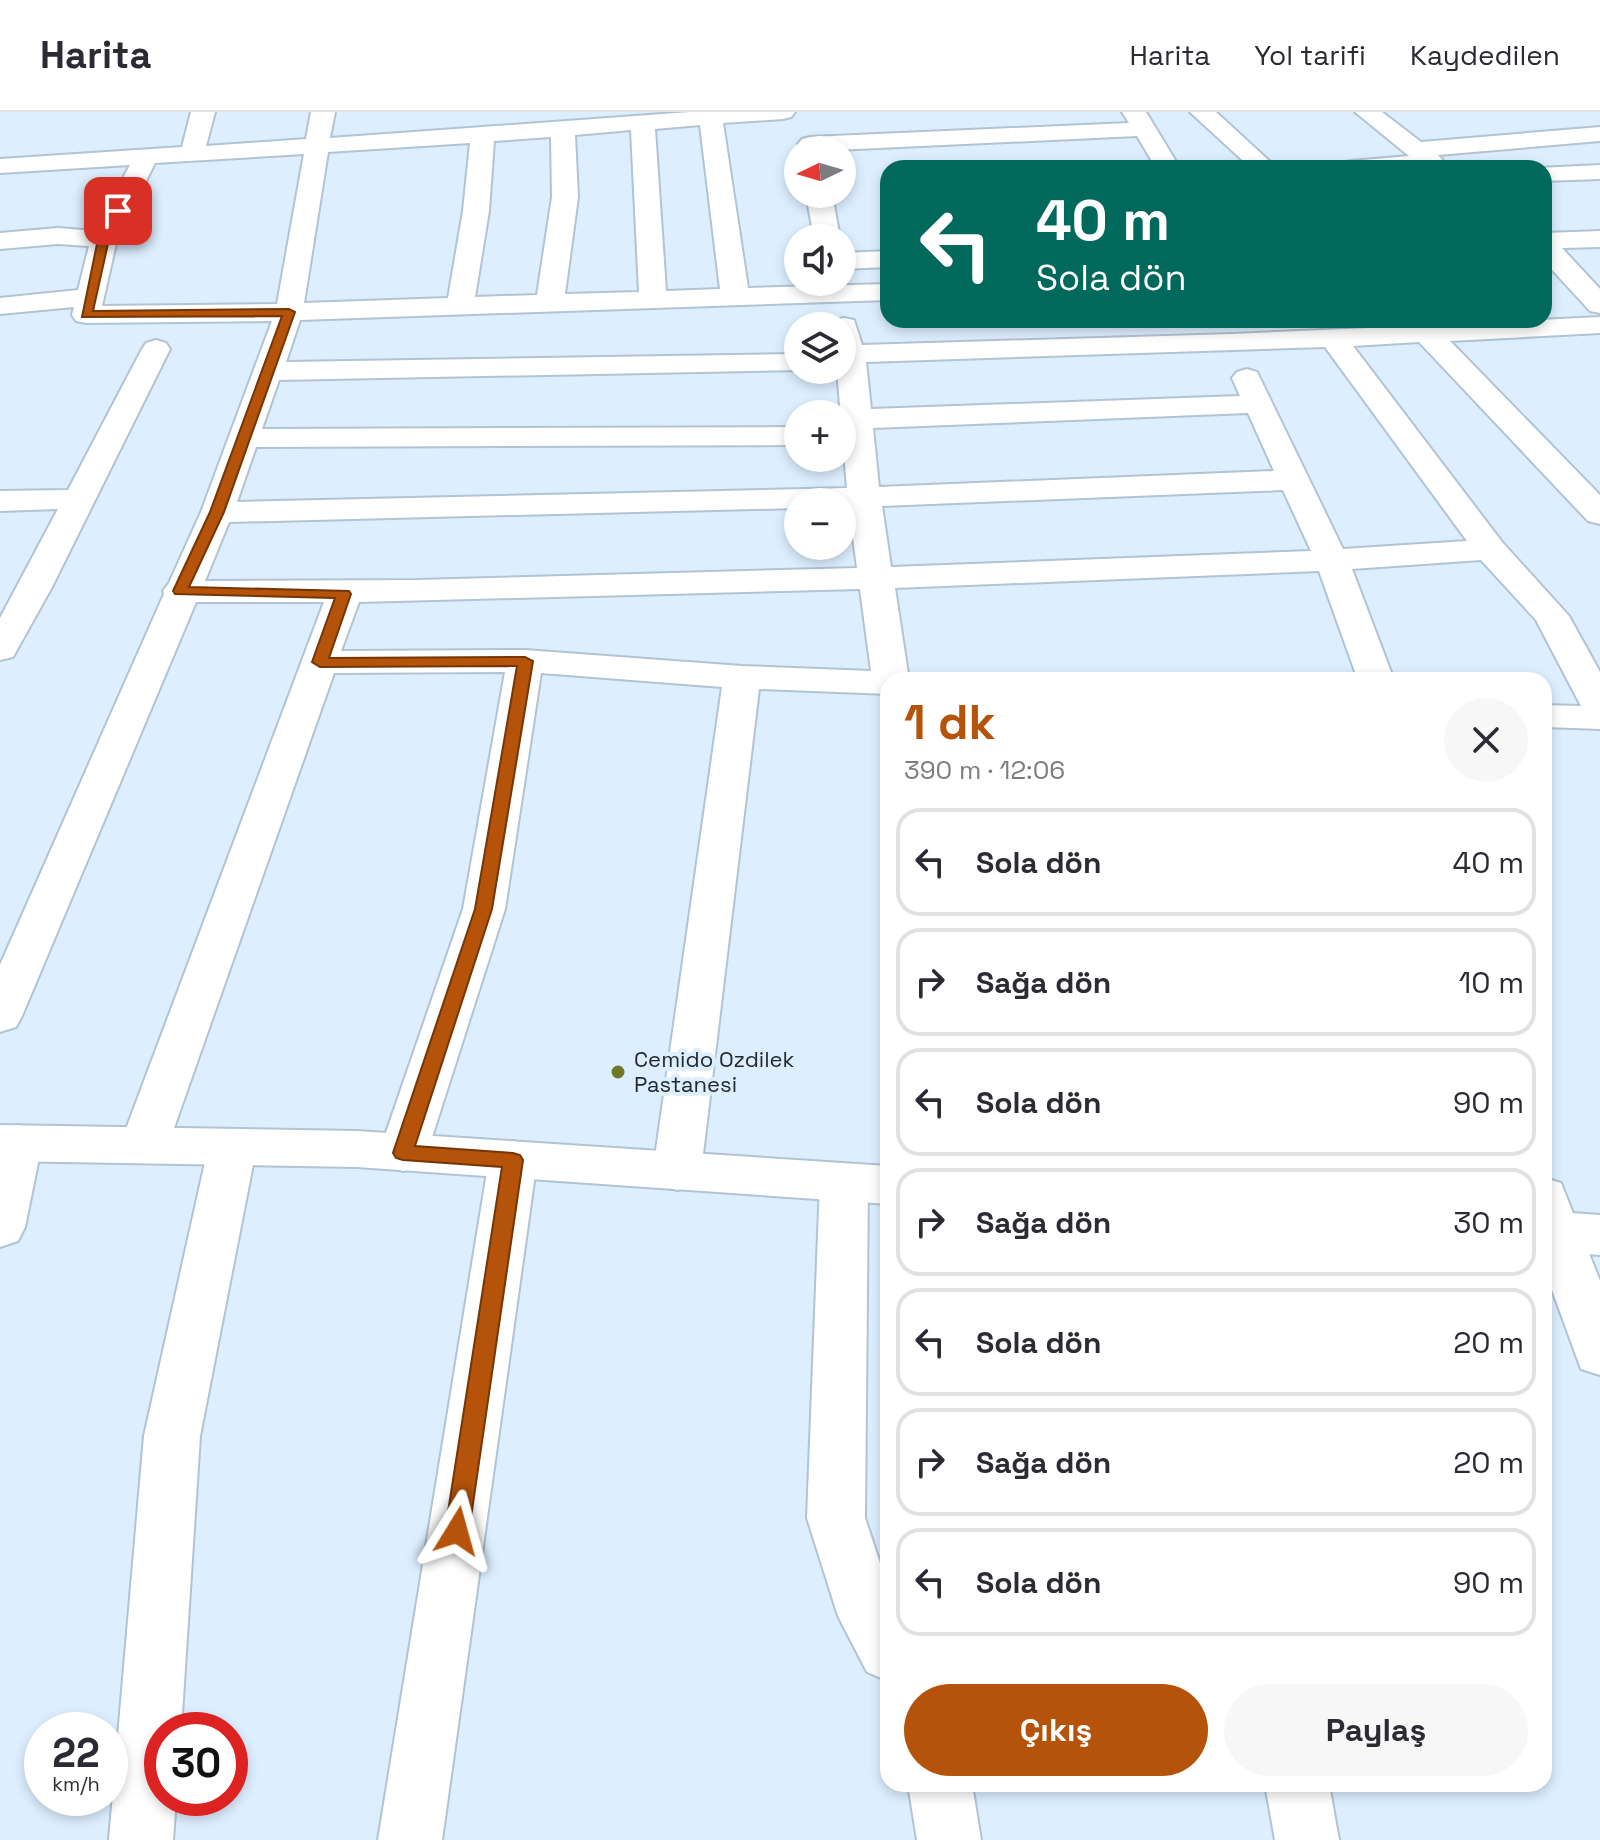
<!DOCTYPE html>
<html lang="tr">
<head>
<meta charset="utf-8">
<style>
	:root { --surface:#fff; --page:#f7f7f7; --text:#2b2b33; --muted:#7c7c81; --line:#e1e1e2; --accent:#b45309 }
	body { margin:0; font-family:"Space Grotesk",sans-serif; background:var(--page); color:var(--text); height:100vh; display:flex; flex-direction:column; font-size:30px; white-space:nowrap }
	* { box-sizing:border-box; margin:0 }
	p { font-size:26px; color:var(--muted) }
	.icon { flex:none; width:44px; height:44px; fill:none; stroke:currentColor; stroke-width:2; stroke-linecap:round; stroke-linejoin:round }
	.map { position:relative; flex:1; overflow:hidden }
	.panel { position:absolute; left:880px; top:560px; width:672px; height:1120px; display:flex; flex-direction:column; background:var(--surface); border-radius:24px; box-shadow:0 4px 12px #0003 }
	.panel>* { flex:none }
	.guide { position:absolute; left:880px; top:48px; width:672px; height:168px; border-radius:24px; box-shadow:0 4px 12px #0003; background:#00695c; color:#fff; overflow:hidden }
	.needle { width:52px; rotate:265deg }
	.fabs { position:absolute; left:784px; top:24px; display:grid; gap:16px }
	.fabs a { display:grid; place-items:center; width:72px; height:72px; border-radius:50%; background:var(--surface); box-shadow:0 4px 12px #0003; font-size:40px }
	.speed { position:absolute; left:24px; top:1600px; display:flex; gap:16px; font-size:40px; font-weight:700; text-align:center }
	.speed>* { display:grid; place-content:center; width:104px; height:104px; border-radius:50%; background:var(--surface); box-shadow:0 4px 12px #0003; line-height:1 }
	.speed small { font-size:20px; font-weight:400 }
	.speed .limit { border:12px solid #d22; background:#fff; color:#111 }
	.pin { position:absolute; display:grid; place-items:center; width:68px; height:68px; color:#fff; margin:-34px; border-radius:16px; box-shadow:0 4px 12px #0006 }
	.me { position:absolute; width:88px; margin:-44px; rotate:8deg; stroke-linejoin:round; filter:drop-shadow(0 0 6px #0008) }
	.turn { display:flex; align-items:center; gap:28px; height:168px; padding:0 24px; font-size:36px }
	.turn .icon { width:104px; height:104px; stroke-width:2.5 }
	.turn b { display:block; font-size:56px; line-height:68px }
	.round { display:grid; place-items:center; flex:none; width:84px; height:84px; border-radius:42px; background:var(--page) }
	.overview { display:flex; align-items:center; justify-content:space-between; height:136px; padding:0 24px }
	h1 { font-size:48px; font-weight:700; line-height:60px; color:var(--accent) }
	.button { display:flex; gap:16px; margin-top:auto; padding:16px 24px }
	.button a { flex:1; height:92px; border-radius:48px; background:var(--accent); color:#fff; font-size:32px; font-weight:700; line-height:92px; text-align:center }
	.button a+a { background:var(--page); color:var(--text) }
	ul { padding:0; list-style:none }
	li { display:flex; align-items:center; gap:24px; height:108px; margin:0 16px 12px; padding:0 8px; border:4px solid var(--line); border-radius:24px }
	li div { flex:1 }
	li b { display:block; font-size:30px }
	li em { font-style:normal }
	header { display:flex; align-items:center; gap:48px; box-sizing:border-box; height:112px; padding:0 40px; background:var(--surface); border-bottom:2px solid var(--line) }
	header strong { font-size:38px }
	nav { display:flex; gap:44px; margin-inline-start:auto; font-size:28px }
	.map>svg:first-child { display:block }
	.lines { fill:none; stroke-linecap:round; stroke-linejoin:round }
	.minor-casing { stroke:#b2c3d2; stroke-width:4 }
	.major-casing { stroke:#b2c3d2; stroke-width:4 }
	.minor { fill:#fff; fill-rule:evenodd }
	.major { fill:#fff; fill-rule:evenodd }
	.route { fill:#b45309; stroke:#753606; stroke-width:2 }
	.poi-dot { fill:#6f7924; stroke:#ddefff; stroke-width:3 }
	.labels { text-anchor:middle; stroke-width:8; stroke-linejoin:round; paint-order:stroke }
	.poi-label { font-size:22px; fill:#22282e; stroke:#ddefff; text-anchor:start }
</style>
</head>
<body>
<header>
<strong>Harita</strong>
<nav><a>Harita</a><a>Yol tarifi</a><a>Kaydedilen</a></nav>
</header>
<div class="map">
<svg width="1600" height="1728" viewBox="0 0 1600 1728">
	<rect width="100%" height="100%" fill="#ddefff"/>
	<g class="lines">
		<defs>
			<path id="minor" d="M191 0H215L206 34 306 27 311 0H335L330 26 690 0H795L791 5 783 7 723 11 748 176 888 172V188L300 208 286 250 798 242V258H805L279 268 262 317 798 315V333L256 335 237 390 847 376 837 258H842V214H830L834 208 844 206 854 208 862 233 1232 222 1414 214 1424 210 1433 213 1600 205V221L1450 229 1600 383V412L1588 409 1419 230 1353 234 1502 430 1569 504 1600 560V617L1544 615V593L1581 594 1536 508 1481 448 1352 457 1394 568H1358L1319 459 895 476 909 568H888V582L759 577 701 1059 694 1072 677 1078 660 1072 653 1059 722 575 541 561 505 797 427 1041 420 1054 403 1059 386 1054 379 1041 463 797 505 560 334 561 168 1033 161 1046 144 1051 127 1046 120 1033 324 490H196L22 904 16 915 0 920V853L164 482 163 479 169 471 201 400 272 209 86 211 76 209 72 203 74 195 0 202V186L78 178 89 134 58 132 0 137V121L58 116 95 119 130 53 0 61V47L182 35ZM700 13 720 177 666 179 655 17ZM631 18 639 180 565 182 578 85 575 23ZM551 25 552 85 537 183 475 185 489 99 494 29ZM470 31 463 99 448 186 304 191 328 40ZM304 42 277 192 102 194 117 127 155 51ZM1325 235 1467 429 1343 437 1257 260 1247 257 1237 260 1232 266 1240 284 871 297 866 250ZM1248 301 1274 359 879 375 873 316ZM1283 378 1311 439 891 455 882 394ZM798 390H842V395H849L857 456 417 468 205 469 229 410 798 396ZM860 477 871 559 742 554 525 538 341 539 359 490Z
				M1122 0H1146L1180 56H1156L1137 24 836 38H805L798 32 802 27 810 25 1129 11Z
				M1190 0H1216L1277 56H1251Z
				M1355 0H1382L1421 30 1600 15V29L1438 43 1450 56H1339L1342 51 1351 49 1409 44Z
				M1600 53V67L1544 69V56H1538Z
				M806 82H832L840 126H814Z
				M1600 119V135L1562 136 1600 177V201L1590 199 1544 149V121Z
				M888 139V155L842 157V141Z
				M156 228 166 231 170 237 52 475 13 545 0 548V506L58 397 0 399V379L68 378 142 237 146 231Z
				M18 1013 35 1018 42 1031 25 1115 18 1129 0 1135V1020Z
				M232 1019 249 1024 256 1037 200 1324 181 1618H162V1686H176L173 1728H109L144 1324 208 1037 215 1024Z
				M513 1029 530 1035 537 1048 442 1728H378L489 1048 496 1035Z
				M844 1052 861 1058 868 1071 865 1406 888 1475V1569L867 1560 838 1504 807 1406 820 1071 827 1058Z
				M1544 1066 1561 1071 1600 1169V1263L1581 1257 1544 1156Z
				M908 1672H972L981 1728H917Z
				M1265 1672H1329L1339 1728H1275Z"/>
			<path id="major" d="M0 1013 357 1019 888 1054V1092L357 1055 0 1049Z
				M1544 1099 1600 1103V1143L1544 1139Z"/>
		</defs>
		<use href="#minor" class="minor-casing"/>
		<use href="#major" class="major-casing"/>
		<use href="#minor" class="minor"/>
		<use href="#major" class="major"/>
	</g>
	<path class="route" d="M115 97 124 99 109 127 93 199 289 197 295 200 224 400 189 475 349 479 351 482 329 546 525 545 533 549 492 797 415 1034 513 1041 520 1043 523 1048 469 1419 465 1427 457 1430 449 1427 445 1419 502 1055 403 1048 396 1046 393 1041 475 797 517 554 320 555 312 550 335 486 175 482 173 479 210 400 282 204 82 205 98 127Z"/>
	<circle class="poi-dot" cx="618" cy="960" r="8"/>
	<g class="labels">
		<g class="poi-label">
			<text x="634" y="955">Cemido Ozdilek<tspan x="634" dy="25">Pastanesi</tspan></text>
		</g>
	</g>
</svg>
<div class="fabs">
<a><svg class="needle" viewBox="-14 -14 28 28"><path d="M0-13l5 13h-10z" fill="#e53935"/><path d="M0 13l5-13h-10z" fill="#7c7c81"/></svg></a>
<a><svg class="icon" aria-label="sound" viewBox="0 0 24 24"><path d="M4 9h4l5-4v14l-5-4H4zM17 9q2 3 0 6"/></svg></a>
<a><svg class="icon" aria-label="layers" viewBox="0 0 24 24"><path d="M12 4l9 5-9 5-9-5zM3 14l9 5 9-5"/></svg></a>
<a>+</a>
<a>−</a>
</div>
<div class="speed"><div>22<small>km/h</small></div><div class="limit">30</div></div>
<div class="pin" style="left:118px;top:99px;background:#d93025"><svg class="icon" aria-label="arrive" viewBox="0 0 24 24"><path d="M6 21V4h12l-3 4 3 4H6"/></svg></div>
<svg class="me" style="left:457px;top:1419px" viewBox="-20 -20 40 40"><path d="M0-17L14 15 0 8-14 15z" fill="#b45309" stroke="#fff" stroke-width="4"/></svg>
<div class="guide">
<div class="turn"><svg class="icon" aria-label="left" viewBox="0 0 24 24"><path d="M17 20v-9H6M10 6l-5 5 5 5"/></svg><div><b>40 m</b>Sola dön</div></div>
</div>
<section class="panel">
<div class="overview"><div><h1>1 dk</h1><p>390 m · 12:06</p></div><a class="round"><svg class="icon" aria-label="close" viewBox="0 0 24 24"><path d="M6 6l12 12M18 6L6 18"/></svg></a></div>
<ul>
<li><svg class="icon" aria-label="left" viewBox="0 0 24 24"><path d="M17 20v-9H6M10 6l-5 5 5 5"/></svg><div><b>Sola dön</b></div><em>40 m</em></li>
<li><svg class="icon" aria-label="right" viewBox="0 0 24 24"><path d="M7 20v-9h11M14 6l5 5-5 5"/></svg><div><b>Sağa dön</b></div><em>10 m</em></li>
<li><svg class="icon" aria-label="left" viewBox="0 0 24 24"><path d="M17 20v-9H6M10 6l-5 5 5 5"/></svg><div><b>Sola dön</b></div><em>90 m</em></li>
<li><svg class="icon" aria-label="right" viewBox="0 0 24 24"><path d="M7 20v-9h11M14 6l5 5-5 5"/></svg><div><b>Sağa dön</b></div><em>30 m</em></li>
<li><svg class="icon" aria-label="left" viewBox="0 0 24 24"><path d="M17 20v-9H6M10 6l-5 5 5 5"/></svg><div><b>Sola dön</b></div><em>20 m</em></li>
<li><svg class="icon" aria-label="right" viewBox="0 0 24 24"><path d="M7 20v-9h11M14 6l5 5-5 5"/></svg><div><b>Sağa dön</b></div><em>20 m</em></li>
<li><svg class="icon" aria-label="left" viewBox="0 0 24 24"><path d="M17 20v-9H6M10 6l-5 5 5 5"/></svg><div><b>Sola dön</b></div><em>90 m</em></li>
</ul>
<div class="button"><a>Çıkış</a><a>Paylaş</a></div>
</section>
</div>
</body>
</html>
